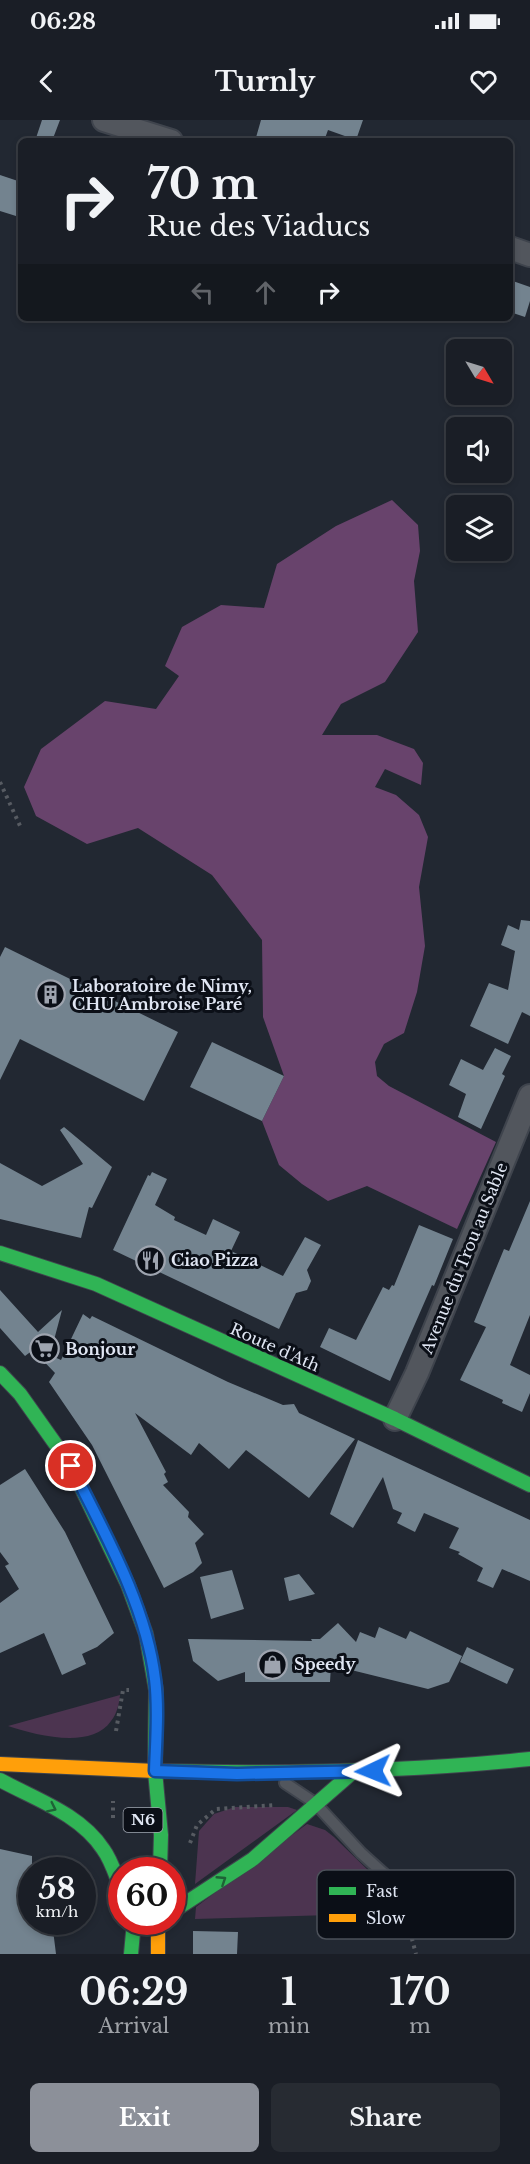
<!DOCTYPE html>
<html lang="en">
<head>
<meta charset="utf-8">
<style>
	:root { --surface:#1a1e26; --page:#272b32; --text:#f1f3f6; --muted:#9fa2a7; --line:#383c43; --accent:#8c9099 }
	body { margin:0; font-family:"Libre Baskerville",serif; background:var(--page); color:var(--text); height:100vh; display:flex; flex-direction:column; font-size:22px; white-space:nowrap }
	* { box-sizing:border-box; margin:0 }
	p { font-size:20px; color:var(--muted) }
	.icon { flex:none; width:33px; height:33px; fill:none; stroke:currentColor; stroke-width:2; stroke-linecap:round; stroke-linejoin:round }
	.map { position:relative; height:1834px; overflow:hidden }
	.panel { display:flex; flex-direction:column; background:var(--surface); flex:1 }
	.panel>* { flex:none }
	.banner { position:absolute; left:18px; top:18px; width:495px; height:183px; border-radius:9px; box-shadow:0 3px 9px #0003,0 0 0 2px var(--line); background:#1a1e26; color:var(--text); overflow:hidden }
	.needle { width:39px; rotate:128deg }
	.buttons { position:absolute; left:446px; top:219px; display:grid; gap:12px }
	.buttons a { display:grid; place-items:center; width:66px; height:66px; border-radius:9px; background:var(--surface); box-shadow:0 3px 9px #0003,0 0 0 2px var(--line); font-size:30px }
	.speed { position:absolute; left:18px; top:1737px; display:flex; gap:12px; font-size:30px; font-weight:700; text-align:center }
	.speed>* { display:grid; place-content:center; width:78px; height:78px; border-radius:50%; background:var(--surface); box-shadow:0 3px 9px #0003,0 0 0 2px var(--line); line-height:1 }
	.speed small { font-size:15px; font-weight:400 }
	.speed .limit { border:9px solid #d22; background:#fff; color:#111 }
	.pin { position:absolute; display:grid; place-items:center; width:51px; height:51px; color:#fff; margin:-26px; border:3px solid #fff; border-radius:50%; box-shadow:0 2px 6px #0007 }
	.me { position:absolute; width:66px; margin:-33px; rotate:268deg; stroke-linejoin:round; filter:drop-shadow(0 0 4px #0008) }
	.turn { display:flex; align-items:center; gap:21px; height:126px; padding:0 30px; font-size:27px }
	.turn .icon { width:78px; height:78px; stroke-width:2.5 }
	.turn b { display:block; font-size:42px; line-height:51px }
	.lanes { display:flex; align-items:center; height:57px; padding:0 30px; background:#0003; justify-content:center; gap:30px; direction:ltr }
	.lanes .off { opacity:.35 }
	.eta { display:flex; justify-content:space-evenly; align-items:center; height:102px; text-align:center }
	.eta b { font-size:36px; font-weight:700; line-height:42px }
	.cta { display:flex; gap:12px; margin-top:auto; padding:12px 30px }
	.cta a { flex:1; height:69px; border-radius:9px; background:var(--accent); color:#fff; font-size:24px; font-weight:700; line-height:69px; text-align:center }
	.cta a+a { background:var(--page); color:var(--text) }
	.status { display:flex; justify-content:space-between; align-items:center; height:42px; padding:0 30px; background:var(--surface); direction:ltr }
	.status svg { height:16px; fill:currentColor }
	header { display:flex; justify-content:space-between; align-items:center; height:78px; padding:0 30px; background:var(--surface); font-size:27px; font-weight:700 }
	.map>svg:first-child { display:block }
	.green { fill:#4c3450 }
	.forest { fill:#68436c }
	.building { fill:#73838f }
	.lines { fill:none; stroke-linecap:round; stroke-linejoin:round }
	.lane-casing { stroke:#3f444d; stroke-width:14 }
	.street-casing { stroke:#3f444d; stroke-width:26 }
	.fast-casing { stroke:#3f444d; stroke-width:16 }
	.slow-casing { stroke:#3f444d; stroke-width:16 }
	.path { stroke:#575b62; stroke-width:4; stroke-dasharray:3 4.5; stroke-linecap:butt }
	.lane { stroke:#52565d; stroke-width:10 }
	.street { stroke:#52565d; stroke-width:22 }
	.fast { stroke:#30b455; stroke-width:14 }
	.slow { stroke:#ff9f0a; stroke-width:14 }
	.oneway { stroke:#1e6236 }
	.route-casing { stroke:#114b97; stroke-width:15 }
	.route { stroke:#1a73e8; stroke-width:10 }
	.labels { text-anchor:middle; stroke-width:6; stroke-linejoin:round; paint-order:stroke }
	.shield { fill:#0b0f17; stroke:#a0a6b1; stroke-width:1.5 }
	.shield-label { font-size:15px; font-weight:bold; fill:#e0e6f3 }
	.poi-label { font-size:16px; font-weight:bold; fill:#e0e6f3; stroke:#0b0f17; text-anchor:start }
	.street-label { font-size:16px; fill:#e0e6f3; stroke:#0b0f17 }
	.key { fill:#0b0f17; stroke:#4b5059; stroke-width:1.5 }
	.key-label { font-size:16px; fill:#e0e6f3 }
</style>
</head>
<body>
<div class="status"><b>06:28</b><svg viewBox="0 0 49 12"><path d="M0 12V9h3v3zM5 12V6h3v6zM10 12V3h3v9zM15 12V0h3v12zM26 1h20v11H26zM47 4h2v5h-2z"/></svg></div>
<header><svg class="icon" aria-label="back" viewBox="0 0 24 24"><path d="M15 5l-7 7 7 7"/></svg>Turnly<svg class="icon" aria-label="heart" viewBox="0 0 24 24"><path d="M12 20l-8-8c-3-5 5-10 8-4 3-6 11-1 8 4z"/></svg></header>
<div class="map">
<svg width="530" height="1834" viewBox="0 0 530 1834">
	<rect width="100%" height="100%" fill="#222832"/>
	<path class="green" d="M120 1575C119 1584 117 1594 111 1601 91 1630 36 1615 8 1606Z
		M235 1687H288L297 1690 195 1764 199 1711 214 1694Z
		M307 1704 325 1710 334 1717 375 1757 398 1793 195 1799 196 1787Z"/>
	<path class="forest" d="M392 380 418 405 420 431 414 461 418 512 385 562 341 584 322 615H377L414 629 423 643 421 665 385 649 375 667 396 675 419 695 428 717 419 767 425 826 417 872 404 913 384 924 375 942 377 956 389 966 496 1022 457 1109 367 1066 328 1081 302 1064 279 1045 262 1001 284 956 263 897 262 820 212 755 138 708 87 724 36 696 24 667 41 629 105 581 156 589 179 556 165 546 182 507 221 485 264 488 277 444 336 406Z"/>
	<path class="building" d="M42 0H60L52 21H35Z
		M261 0H363L356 20 328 10 324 21H255Z
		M0 55 21 62V79L16 96 0 91Z
		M510 160 530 167V181L525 197 510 192Z
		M521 800 530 801V896L522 892 508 924 470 906 489 863 508 870 515 831 501 825 508 805 519 810Z
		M5 827 178 912 144 981 20 919 0 960V837Z
		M212 922 284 956 262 1001 190 967Z
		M495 928 511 936 502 954 505 956 481 1009 458 997 466 974 449 965 461 939 483 950Z
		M64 1007 112 1047 92 1088 89 1087 81 1118 0 1099V1043L42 1066 83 1044 60 1010Z
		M152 1052 167 1059 155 1085 175 1097 174 1100 206 1115 213 1099 240 1112 231 1131 283 1156 305 1117 321 1125 307 1150 311 1161 307 1170 296 1173 279 1209 113 1130 148 1055 150 1056Z
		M530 1081V1195L510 1245 530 1255V1273L522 1292 502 1283 503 1280 460 1260 486 1207 474 1202 504 1129 509 1131Z
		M419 1105 453 1119 434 1166 432 1165 390 1261 320 1227 329 1208 356 1220 383 1167 389 1170 392 1165 394 1166Z
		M0 1170 38 1212 62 1190 50 1235 61 1240 83 1194 90 1199 92 1196 228 1262 283 1285 294 1284 299 1293 355 1319 309 1378 246 1330 229 1349 199 1323 191 1335 135 1293 166 1352 164 1354 168 1362 163 1365 189 1392 188 1397 204 1414 195 1423 202 1443 193 1452 164 1468 92 1325 49 1262 55 1253 33 1230 25 1236 0 1208Z
		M358 1320 530 1400V1461L502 1449 493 1468 477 1461 483 1448 458 1434 460 1432 449 1428 459 1408 424 1393 415 1412 397 1403 402 1393 393 1389 383 1357 353 1408 330 1394Z
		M25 1349 65 1412 114 1513 97 1527 82 1534 86 1544 62 1555 44 1513 0 1533V1483L19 1469 5 1446 9 1444 0 1432V1365Z
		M232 1450 244 1489 211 1499 200 1457Z
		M299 1454 315 1474 289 1481 284 1458Z
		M338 1503 356 1522 360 1512 375 1518 379 1507 406 1519 410 1511 462 1536 449 1562 428 1569 331 1545 330 1562H245V1552L218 1561 193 1541 188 1519 312 1521 311 1519H320Z
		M467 1527 514 1549 507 1564 460 1542Z
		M0 1729 32 1736V1802H52L56 1834H0Z
		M193 1811 238 1812 237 1834H193Z"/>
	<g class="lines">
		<defs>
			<path id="lane" d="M285 1663 315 1683 361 1733 392 1761"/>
			<path id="street" d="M104 0 171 21
				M510 128 530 135
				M395 1299 417 1253 530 976"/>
			<path id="fast" d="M0 1133 96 1164 395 1299 530 1365
				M0 1253 20 1274 71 1346 128 1465 146 1514 156 1570 155 1651 161 1715 160 1750
				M155 1651C281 1654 405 1652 530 1639
				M0 1660C35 1679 80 1694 103 1729 112 1741 116 1757 122 1771
				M172 1792 253 1739 353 1652
				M131 1834 134 1802"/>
			<path id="slow" d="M0 1644 155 1651
				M158 1802V1834"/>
		</defs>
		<use href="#lane" class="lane-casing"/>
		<use href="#street" class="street-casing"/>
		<use href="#fast" class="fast-casing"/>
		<use href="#slow" class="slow-casing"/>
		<path class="path" d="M0 662 21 708
			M116 1611 123 1570H129
			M113 1698V1681
			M190 1723 197 1705 216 1689 275 1685
			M397 1776 404 1789 416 1834"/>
		<use href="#lane" class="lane"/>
		<use href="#street" class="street"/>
		<use href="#fast" class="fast"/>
		<use href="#slow" class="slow"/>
	</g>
	<defs><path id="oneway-chevron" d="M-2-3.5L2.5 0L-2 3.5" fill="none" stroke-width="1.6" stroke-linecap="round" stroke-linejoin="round" transform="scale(1.5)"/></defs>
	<g class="oneway">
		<use href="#oneway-chevron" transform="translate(52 1688) rotate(26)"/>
		<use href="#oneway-chevron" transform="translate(222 1760) rotate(-33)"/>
	</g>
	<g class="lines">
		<defs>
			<path id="route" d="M71 1346C104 1412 146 1485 155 1559 159 1589 156 1621 155 1651L237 1654 373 1651"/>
		</defs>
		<use href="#route" class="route-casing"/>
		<use href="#route" class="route"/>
	</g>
	<defs>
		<symbol id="building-ring" viewBox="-11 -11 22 22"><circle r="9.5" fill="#0b0f17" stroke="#9ea4af" stroke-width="1.5"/><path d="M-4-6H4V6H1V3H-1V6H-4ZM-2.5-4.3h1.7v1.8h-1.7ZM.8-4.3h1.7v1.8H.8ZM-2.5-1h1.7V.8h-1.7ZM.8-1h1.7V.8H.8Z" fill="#9ea4af"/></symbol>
		<symbol id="restaurant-ring" viewBox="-11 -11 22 22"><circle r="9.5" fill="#0b0f17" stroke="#9ea4af" stroke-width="1.5"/><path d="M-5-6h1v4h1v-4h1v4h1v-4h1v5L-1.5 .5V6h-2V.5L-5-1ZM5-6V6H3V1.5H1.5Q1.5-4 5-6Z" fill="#9ea4af"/></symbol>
		<symbol id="supermarket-ring" viewBox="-11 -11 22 22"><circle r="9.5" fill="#0b0f17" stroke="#9ea4af" stroke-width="1.5"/><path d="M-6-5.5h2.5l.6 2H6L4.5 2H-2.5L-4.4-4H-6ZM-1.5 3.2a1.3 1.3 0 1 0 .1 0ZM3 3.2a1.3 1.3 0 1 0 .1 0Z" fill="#9ea4af"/></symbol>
		<symbol id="shop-ring" viewBox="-11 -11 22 22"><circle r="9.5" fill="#0b0f17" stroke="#9ea4af" stroke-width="1.5"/><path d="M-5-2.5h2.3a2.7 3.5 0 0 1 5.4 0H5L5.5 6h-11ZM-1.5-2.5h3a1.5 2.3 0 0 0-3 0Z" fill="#9ea4af"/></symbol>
	</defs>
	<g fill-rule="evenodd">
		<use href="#building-ring" x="34" y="858" width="33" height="33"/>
		<use href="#restaurant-ring" x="134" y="1124" width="33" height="33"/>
		<use href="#supermarket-ring" x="28" y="1212" width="33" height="33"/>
		<use href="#shop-ring" x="256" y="1528" width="33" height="33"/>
	</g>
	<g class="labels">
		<rect class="shield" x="123.5" y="1688" width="39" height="24" rx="4.5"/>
		<g class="shield-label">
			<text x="143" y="1705">N6</text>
		</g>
		<g class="poi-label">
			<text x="72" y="872">Laboratoire de Nimy,<tspan x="72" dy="18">CHU Ambroise Paré</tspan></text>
			<text x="171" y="1146">Ciao Pizza</text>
			<text x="65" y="1235">Bonjour</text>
			<text x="294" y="1550">Speedy</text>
		</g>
		<g class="street-label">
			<text transform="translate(464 1138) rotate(-68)" y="6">Avenue du Trou au Sable</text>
			<text transform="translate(275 1227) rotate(24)" y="6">Route d'Ath</text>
		</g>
	</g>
	<rect x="317" y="1750" width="198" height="69" rx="9" class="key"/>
	<rect x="329" y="1767" width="27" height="8" fill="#30b455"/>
	<rect x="329" y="1794" width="27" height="8" fill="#ff9f0a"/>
	<g class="key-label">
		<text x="366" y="1777">Fast</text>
		<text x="366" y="1804">Slow</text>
	</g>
</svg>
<div class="buttons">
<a><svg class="needle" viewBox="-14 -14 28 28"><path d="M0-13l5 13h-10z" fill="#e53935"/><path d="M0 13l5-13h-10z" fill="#9fa2a7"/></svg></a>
<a><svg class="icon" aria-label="sound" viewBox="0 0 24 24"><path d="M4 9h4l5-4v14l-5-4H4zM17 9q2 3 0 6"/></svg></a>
<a><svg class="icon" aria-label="layers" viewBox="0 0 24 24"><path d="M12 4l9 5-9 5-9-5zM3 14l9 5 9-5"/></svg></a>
</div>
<div class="speed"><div>58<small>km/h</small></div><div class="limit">60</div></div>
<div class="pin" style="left:71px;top:1346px;background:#d93025"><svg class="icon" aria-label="arrive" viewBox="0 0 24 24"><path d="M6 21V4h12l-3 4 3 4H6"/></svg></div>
<svg class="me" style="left:373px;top:1651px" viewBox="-20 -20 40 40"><path d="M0-17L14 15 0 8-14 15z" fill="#1a73e8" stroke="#fff" stroke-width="4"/></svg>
<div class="banner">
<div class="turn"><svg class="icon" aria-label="right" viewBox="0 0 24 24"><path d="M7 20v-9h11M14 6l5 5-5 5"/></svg><div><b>70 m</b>Rue des Viaducs</div></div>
<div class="lanes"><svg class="icon off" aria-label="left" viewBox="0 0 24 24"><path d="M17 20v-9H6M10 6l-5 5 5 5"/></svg><svg class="icon off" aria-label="ahead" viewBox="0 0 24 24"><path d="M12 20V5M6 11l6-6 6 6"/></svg><svg class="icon" aria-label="right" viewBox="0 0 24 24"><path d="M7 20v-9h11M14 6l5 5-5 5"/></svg></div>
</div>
</div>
<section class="panel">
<div class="eta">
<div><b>06:29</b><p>Arrival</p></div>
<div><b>1</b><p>min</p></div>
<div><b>170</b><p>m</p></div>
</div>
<div class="cta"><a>Exit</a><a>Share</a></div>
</section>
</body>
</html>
